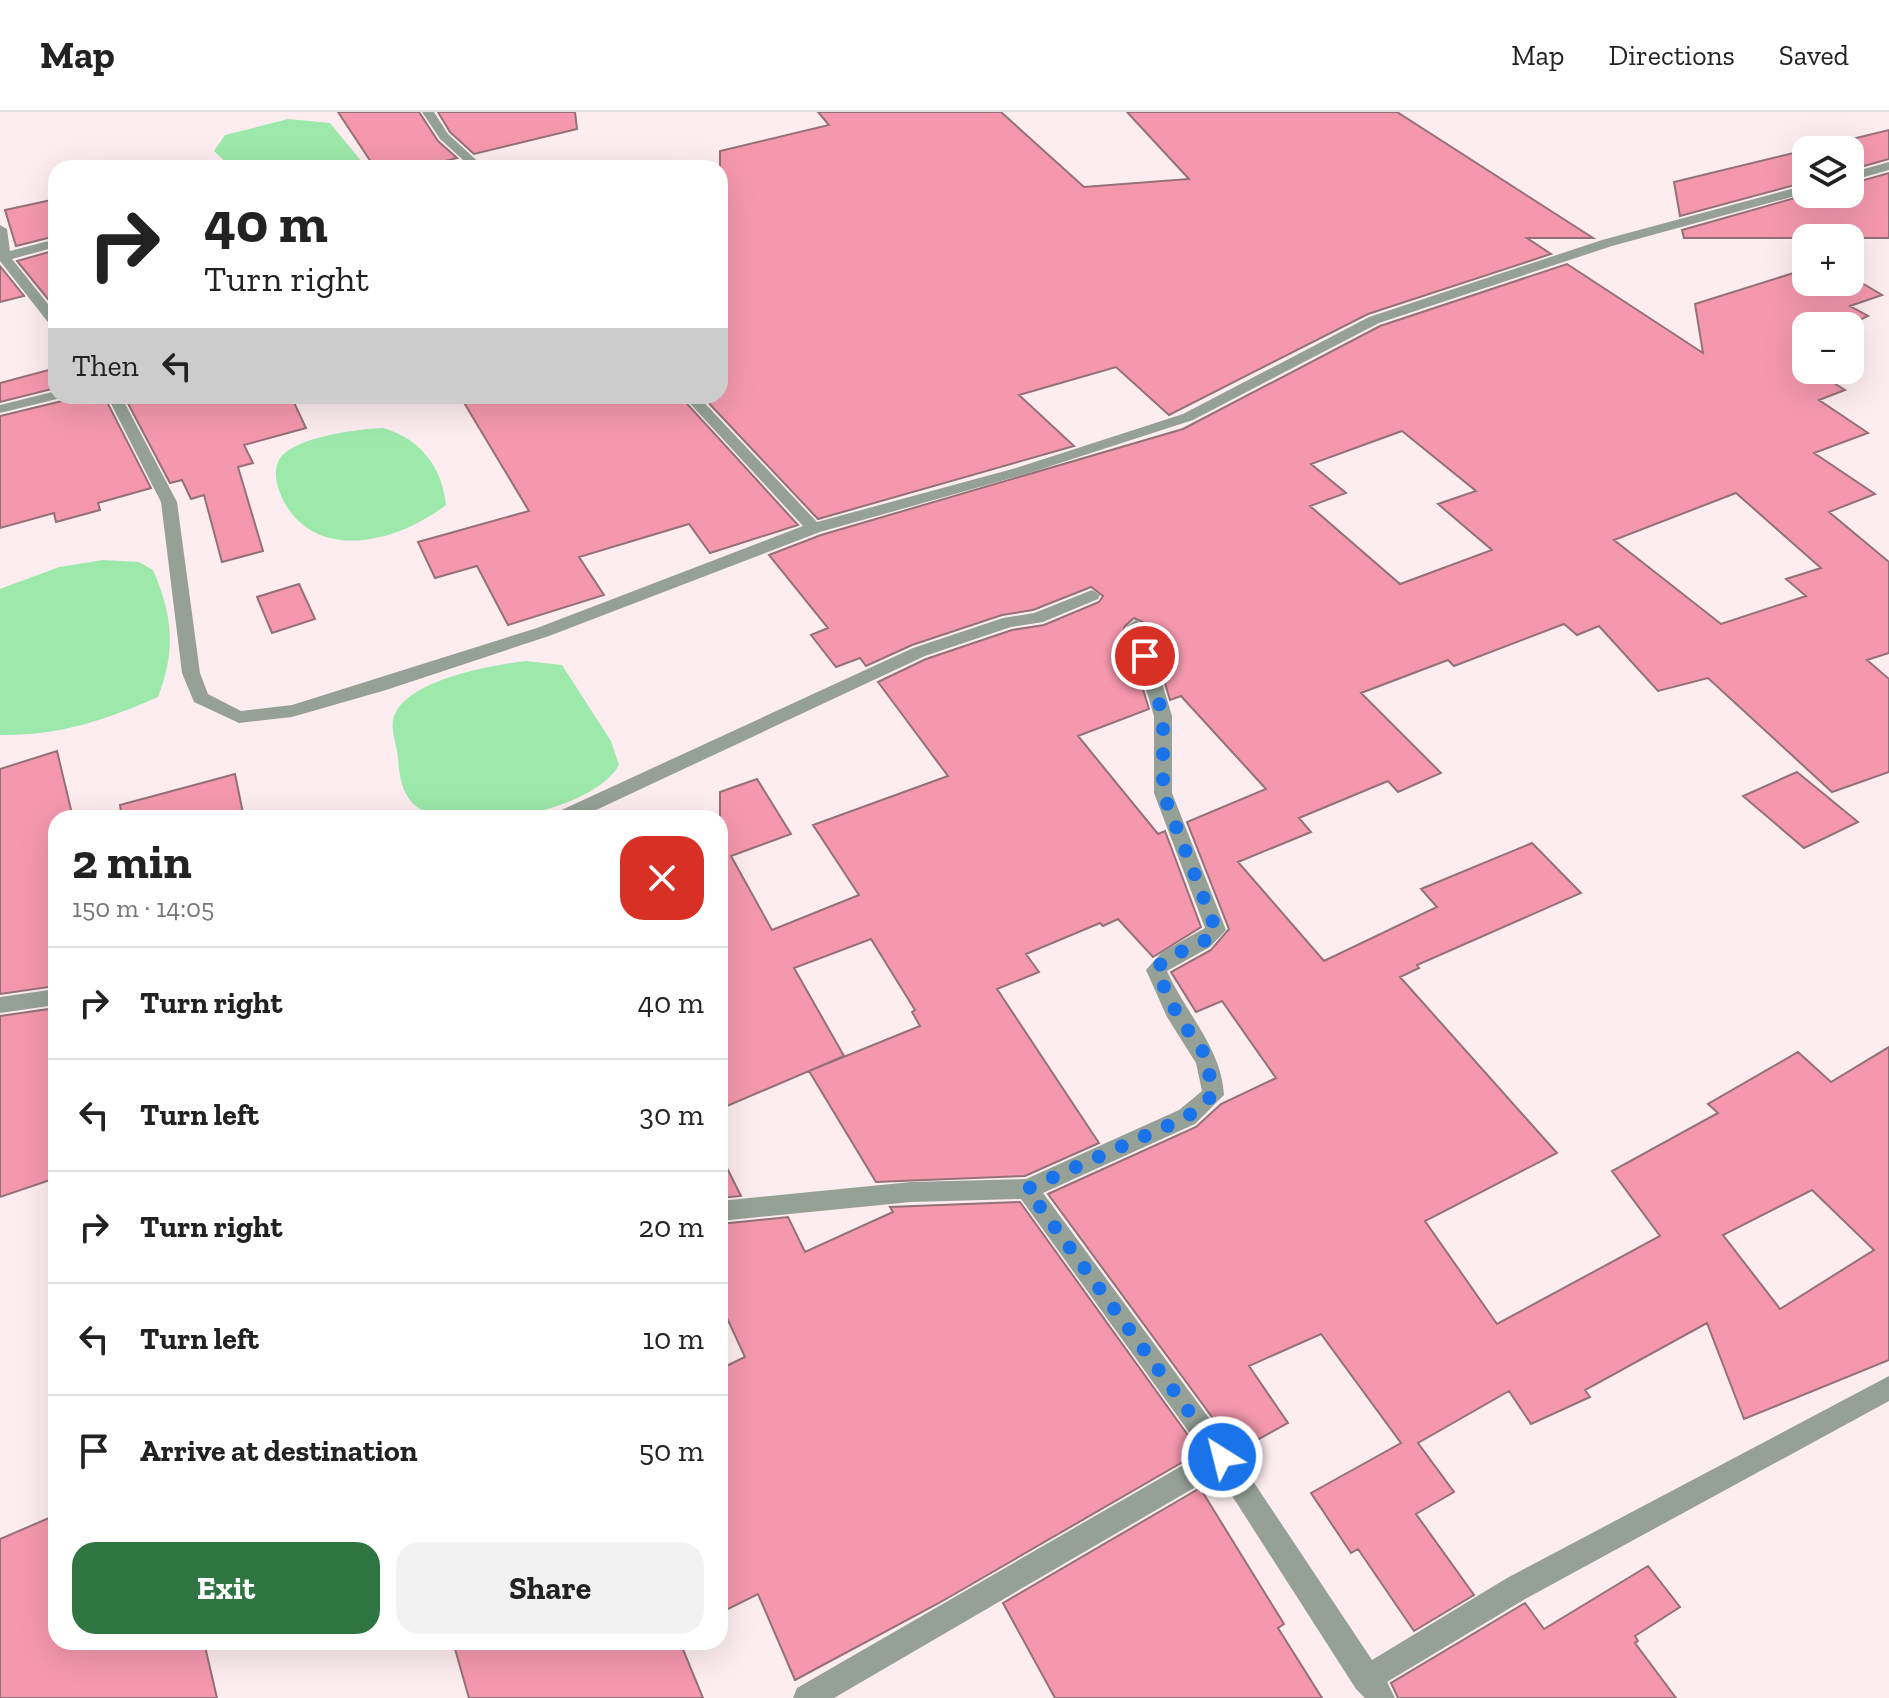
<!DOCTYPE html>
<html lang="en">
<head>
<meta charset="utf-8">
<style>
	:root { --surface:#fff; --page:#f2f2f2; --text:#222; --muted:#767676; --line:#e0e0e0; --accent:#2f7541 }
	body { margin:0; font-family:"Zilla Slab",serif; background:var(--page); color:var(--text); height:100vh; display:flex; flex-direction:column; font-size:30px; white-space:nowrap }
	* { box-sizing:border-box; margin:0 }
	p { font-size:26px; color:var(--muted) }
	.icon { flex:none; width:44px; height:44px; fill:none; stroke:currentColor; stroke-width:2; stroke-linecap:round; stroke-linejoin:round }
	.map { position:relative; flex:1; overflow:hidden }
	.sheet { position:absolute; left:48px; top:698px; width:680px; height:840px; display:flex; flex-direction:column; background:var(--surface); border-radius:24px; box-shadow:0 8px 32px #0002 }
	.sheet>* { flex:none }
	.top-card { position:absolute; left:48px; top:48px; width:680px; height:244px; border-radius:24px; box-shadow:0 8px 32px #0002; background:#fff; color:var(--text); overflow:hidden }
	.fabs { position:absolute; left:1792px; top:24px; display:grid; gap:16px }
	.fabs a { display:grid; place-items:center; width:72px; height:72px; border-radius:16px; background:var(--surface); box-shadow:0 8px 32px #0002; font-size:40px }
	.pin { position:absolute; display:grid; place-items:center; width:68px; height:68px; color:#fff; margin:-34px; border:4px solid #fff; border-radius:50%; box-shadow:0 2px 8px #0007 }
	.me { position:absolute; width:88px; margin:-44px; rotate:324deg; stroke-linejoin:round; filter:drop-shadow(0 0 6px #0008) }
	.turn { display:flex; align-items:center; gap:28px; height:168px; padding:0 24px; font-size:36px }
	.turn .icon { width:104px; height:104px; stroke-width:2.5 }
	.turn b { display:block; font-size:56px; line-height:68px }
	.then { display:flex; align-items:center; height:76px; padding:0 24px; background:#0003; gap:16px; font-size:30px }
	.round { display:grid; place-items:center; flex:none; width:84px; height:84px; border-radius:24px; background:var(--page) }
	.headline { display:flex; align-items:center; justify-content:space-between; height:136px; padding:0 24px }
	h1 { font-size:48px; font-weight:800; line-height:60px }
	.button { display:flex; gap:16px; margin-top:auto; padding:16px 24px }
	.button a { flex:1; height:92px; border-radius:24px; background:var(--accent); color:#fff; font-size:32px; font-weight:800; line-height:92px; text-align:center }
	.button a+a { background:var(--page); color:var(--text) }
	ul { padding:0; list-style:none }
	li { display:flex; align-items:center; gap:24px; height:112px; padding:0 24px; border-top:2px solid var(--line) }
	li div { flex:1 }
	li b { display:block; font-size:30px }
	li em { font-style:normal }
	header { display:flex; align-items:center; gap:48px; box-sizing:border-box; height:112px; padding:0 40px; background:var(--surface); border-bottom:2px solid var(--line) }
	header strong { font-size:38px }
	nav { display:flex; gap:44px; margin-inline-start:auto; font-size:28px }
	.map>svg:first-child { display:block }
	.water { fill:#9de8ab }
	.building { fill:#f598ad; stroke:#947178; stroke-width:2; fill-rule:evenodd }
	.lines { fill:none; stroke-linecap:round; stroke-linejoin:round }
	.street { fill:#95a197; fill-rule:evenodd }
	.route { stroke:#1a73e8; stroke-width:14; stroke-dasharray:0 25.2 }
</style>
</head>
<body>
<header>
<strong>Map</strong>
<nav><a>Map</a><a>Directions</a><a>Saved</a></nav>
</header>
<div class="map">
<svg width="1889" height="1586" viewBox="0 0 1889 1586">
	<rect width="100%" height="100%" fill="#fdedf0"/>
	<path class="water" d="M288 7 330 11 367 56H232L214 39 225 23Z
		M383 316C421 327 442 355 446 393 399 429 319 452 284 390 278 378 272 361 279 348 292 325 358 317 383 316Z
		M103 448 139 450 153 458C173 504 176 538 158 585 106 608 58 624 0 623V477L59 455Z
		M526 549 562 553 611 629 619 653C593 700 459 725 417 695 402 684 399 663 398 645 397 635 391 619 393 609 400 568 493 553 526 549Z"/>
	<path class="building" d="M338 0H419L438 29 457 46 418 56H375Z
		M438 0H575L577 17 474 42 450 20Z
		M818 0H1001L1084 75 1189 67 1127 0H1397L1593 126H1527L1551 142 1368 202 1169 303 1116 255 1019 283 1074 334 818 407 702 284H720V39L829 13Z
		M1889 18V47L1850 58V38H1807Z
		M1806 38V70L1680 104 1674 70Z
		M1889 61V126H1684L1682 118 1809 82H1850V72Z
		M56 87V124L16 134 5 98Z
		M56 138V197L17 149Z
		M1567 152 1703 241 1695 192 1806 157V170H1850V164L1882 183 1850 194 1868 204 1847 214H1806V250L1802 251 1806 258H1813L1845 278 1819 288 1868 321 1814 341 1875 382 1829 400 1889 450V541L1867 548 1889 567V660L1832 680 1708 566 1658 579 1599 514 1577 523 1564 512 1454 554 1448 548 1361 581 1441 661 1398 680 1388 669 1299 706 1311 720 1238 750 1324 849 1437 795 1421 777 1532 731 1581 781 1417 853 1419 856 1400 865 1557 1041 1425 1109 1497 1212 1660 1124 1612 1059 1718 1001 1708 992 1798 940 1831 970 1889 935V1248L1744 1307 1707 1211 1585 1278 1590 1285 1531 1312 1509 1279 1418 1331 1454 1380 1416 1402 1474 1483 1414 1519 1358 1437 1351 1441 1311 1381 1401 1331 1321 1222 1249 1254 1288 1311 1237 1339 1048 1082 1196 1015 1221 992 1276 966 1222 889 1196 900 1171 860 1211 838 1229 817 1187 710 1266 677 1181 584 1170 588 1147 512 1134 506 1124 515 1149 597 1078 624 1158 722 1165 719 1201 815 1153 845 1118 807 1103 814 1100 811 1026 842 1039 860 997 877 1099 1031 1025 1064 876 1070 809 959 920 914 912 900 915 898 871 827 794 856 844 944 720 997V680L757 667 791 722 731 744 772 818 859 783 813 713 948 664 878 570 926 547 1012 518 1044 513 1099 490 1103 484 1091 475 1033 498 1002 503 912 533 866 554 860 546 836 555 811 523 828 516 769 443 821 423 1183 317 1380 214ZM1402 319 1476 379 1438 392 1492 438 1400 472 1310 394 1346 381 1311 352ZM1736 381 1821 456 1786 467 1806 484 1721 512 1614 428ZM1812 1078 1874 1138 1780 1197 1723 1123Z
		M0 154 24 184 0 190Z
		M56 256V276L0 290V271Z
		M66 284H104L151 376 98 391 100 398 56 410 54 401 0 416V304L62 289Z
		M124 284H291L306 316 244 333 253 351 238 355 263 439 222 450 204 383 191 387 182 368 170 371Z
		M460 284H680L798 413 710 441 689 412 579 445 604 483 508 513 477 454 435 466 418 430 529 399Z
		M299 472 315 507 272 521 257 485Z
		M57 639 73 706H56V874L0 882V657Z
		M1797 660 1858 710 1804 736 1743 684Z
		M235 662 244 706H122L120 693Z
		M56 896V1066L0 1085V904Z
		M720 1042 741 1084 720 1086Z
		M1020 1090 1200 1340 939 1491 795 1568 758 1482 720 1501V1257L745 1245 720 1191V1112L788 1105 805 1140 893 1100 890 1095Z
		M1200 1376 1284 1512 1278 1516 1322 1586H1055L1003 1491Z
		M56 1403V1530H204L217 1586H0V1427Z
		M1648 1454 1680 1495 1635 1524 1638 1529 1635 1531 1676 1586H1398L1391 1571 1525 1491 1544 1517Z
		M453 1530H680L703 1586H469Z"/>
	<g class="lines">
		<path class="street" d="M422 0H434L448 22 485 56H472L440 27Z
			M1889 50V58L1850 69V61Z
			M1806 73V81L1612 134 1379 211 1193 308 1026 362 820 420 549 524 386 578 292 605 239 611 194 590 182 561 161 390 107 284H121L177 390 200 561 208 582 241 599 292 593 537 516 803 414 683 284H698L817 410 1016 356 1183 302 1369 205 1602 128Z
			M0 113 7 117 10 139 56 127V135L12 147 56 202V215L51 214 0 149Z
			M56 279V284H63L61 286 0 301V293Z
			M1092 478 1100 483 1098 487 1043 510 1011 515 925 544 579 706H552L555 701 913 536 1003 506 1034 501Z
			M1136 508 1145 514 1172 604V681L1226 818 1210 835 1167 859C1185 900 1222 937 1224 983L1195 1012 1043 1081 1231 1336 1372 1548 1507 1466 1889 1264V1289L1527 1486 1387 1570 1395 1586H1365L1356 1577 1218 1362 834 1586H793L797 1576 1204 1341 1021 1087 911 1090 720 1109V1089L911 1070 1026 1067 1179 998 1202 979 1196 951 1167 905 1146 858 1162 840 1205 816 1154 681V604L1127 514Z
			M56 877V893L0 901V885Z"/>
	</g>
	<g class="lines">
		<path class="route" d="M1145 544 1163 604V681L1216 818C1203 838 1169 837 1156 858L1178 904 1206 944 1213 983 1187 1005 1027 1077 1222 1345"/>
	</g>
</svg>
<div class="fabs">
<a><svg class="icon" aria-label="layers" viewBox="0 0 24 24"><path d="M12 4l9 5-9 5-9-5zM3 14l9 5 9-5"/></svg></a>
<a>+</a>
<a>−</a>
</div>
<div class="pin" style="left:1145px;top:544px;background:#d93025"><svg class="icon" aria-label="arrive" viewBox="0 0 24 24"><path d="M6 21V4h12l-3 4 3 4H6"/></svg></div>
<svg class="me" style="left:1222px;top:1345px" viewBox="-20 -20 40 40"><circle r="17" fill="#1a73e8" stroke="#fff" stroke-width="3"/><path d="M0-11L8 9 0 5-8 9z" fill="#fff"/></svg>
<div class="top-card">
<div class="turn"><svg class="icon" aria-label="right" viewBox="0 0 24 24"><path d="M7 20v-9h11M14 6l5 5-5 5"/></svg><div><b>40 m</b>Turn right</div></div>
<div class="then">Then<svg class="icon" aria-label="left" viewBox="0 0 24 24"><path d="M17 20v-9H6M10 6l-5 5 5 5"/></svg></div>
</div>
<section class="sheet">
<div class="headline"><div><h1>2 min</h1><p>150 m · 14:05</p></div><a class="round" style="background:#d93025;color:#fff"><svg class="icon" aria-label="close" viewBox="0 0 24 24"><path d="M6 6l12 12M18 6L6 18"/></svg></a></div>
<ul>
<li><svg class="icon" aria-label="right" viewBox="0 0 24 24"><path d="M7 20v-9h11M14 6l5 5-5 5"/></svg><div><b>Turn right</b></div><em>40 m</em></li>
<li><svg class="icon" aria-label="left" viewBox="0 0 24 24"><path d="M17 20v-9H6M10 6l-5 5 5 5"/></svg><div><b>Turn left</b></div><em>30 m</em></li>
<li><svg class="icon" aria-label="right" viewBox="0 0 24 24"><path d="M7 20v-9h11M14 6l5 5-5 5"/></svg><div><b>Turn right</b></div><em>20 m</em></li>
<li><svg class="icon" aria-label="left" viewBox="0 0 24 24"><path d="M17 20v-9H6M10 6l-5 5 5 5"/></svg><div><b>Turn left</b></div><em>10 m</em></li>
<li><svg class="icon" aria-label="arrive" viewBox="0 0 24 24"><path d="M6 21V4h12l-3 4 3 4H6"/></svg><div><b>Arrive at destination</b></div><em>50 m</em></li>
</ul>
<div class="button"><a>Exit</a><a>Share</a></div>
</section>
</div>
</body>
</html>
